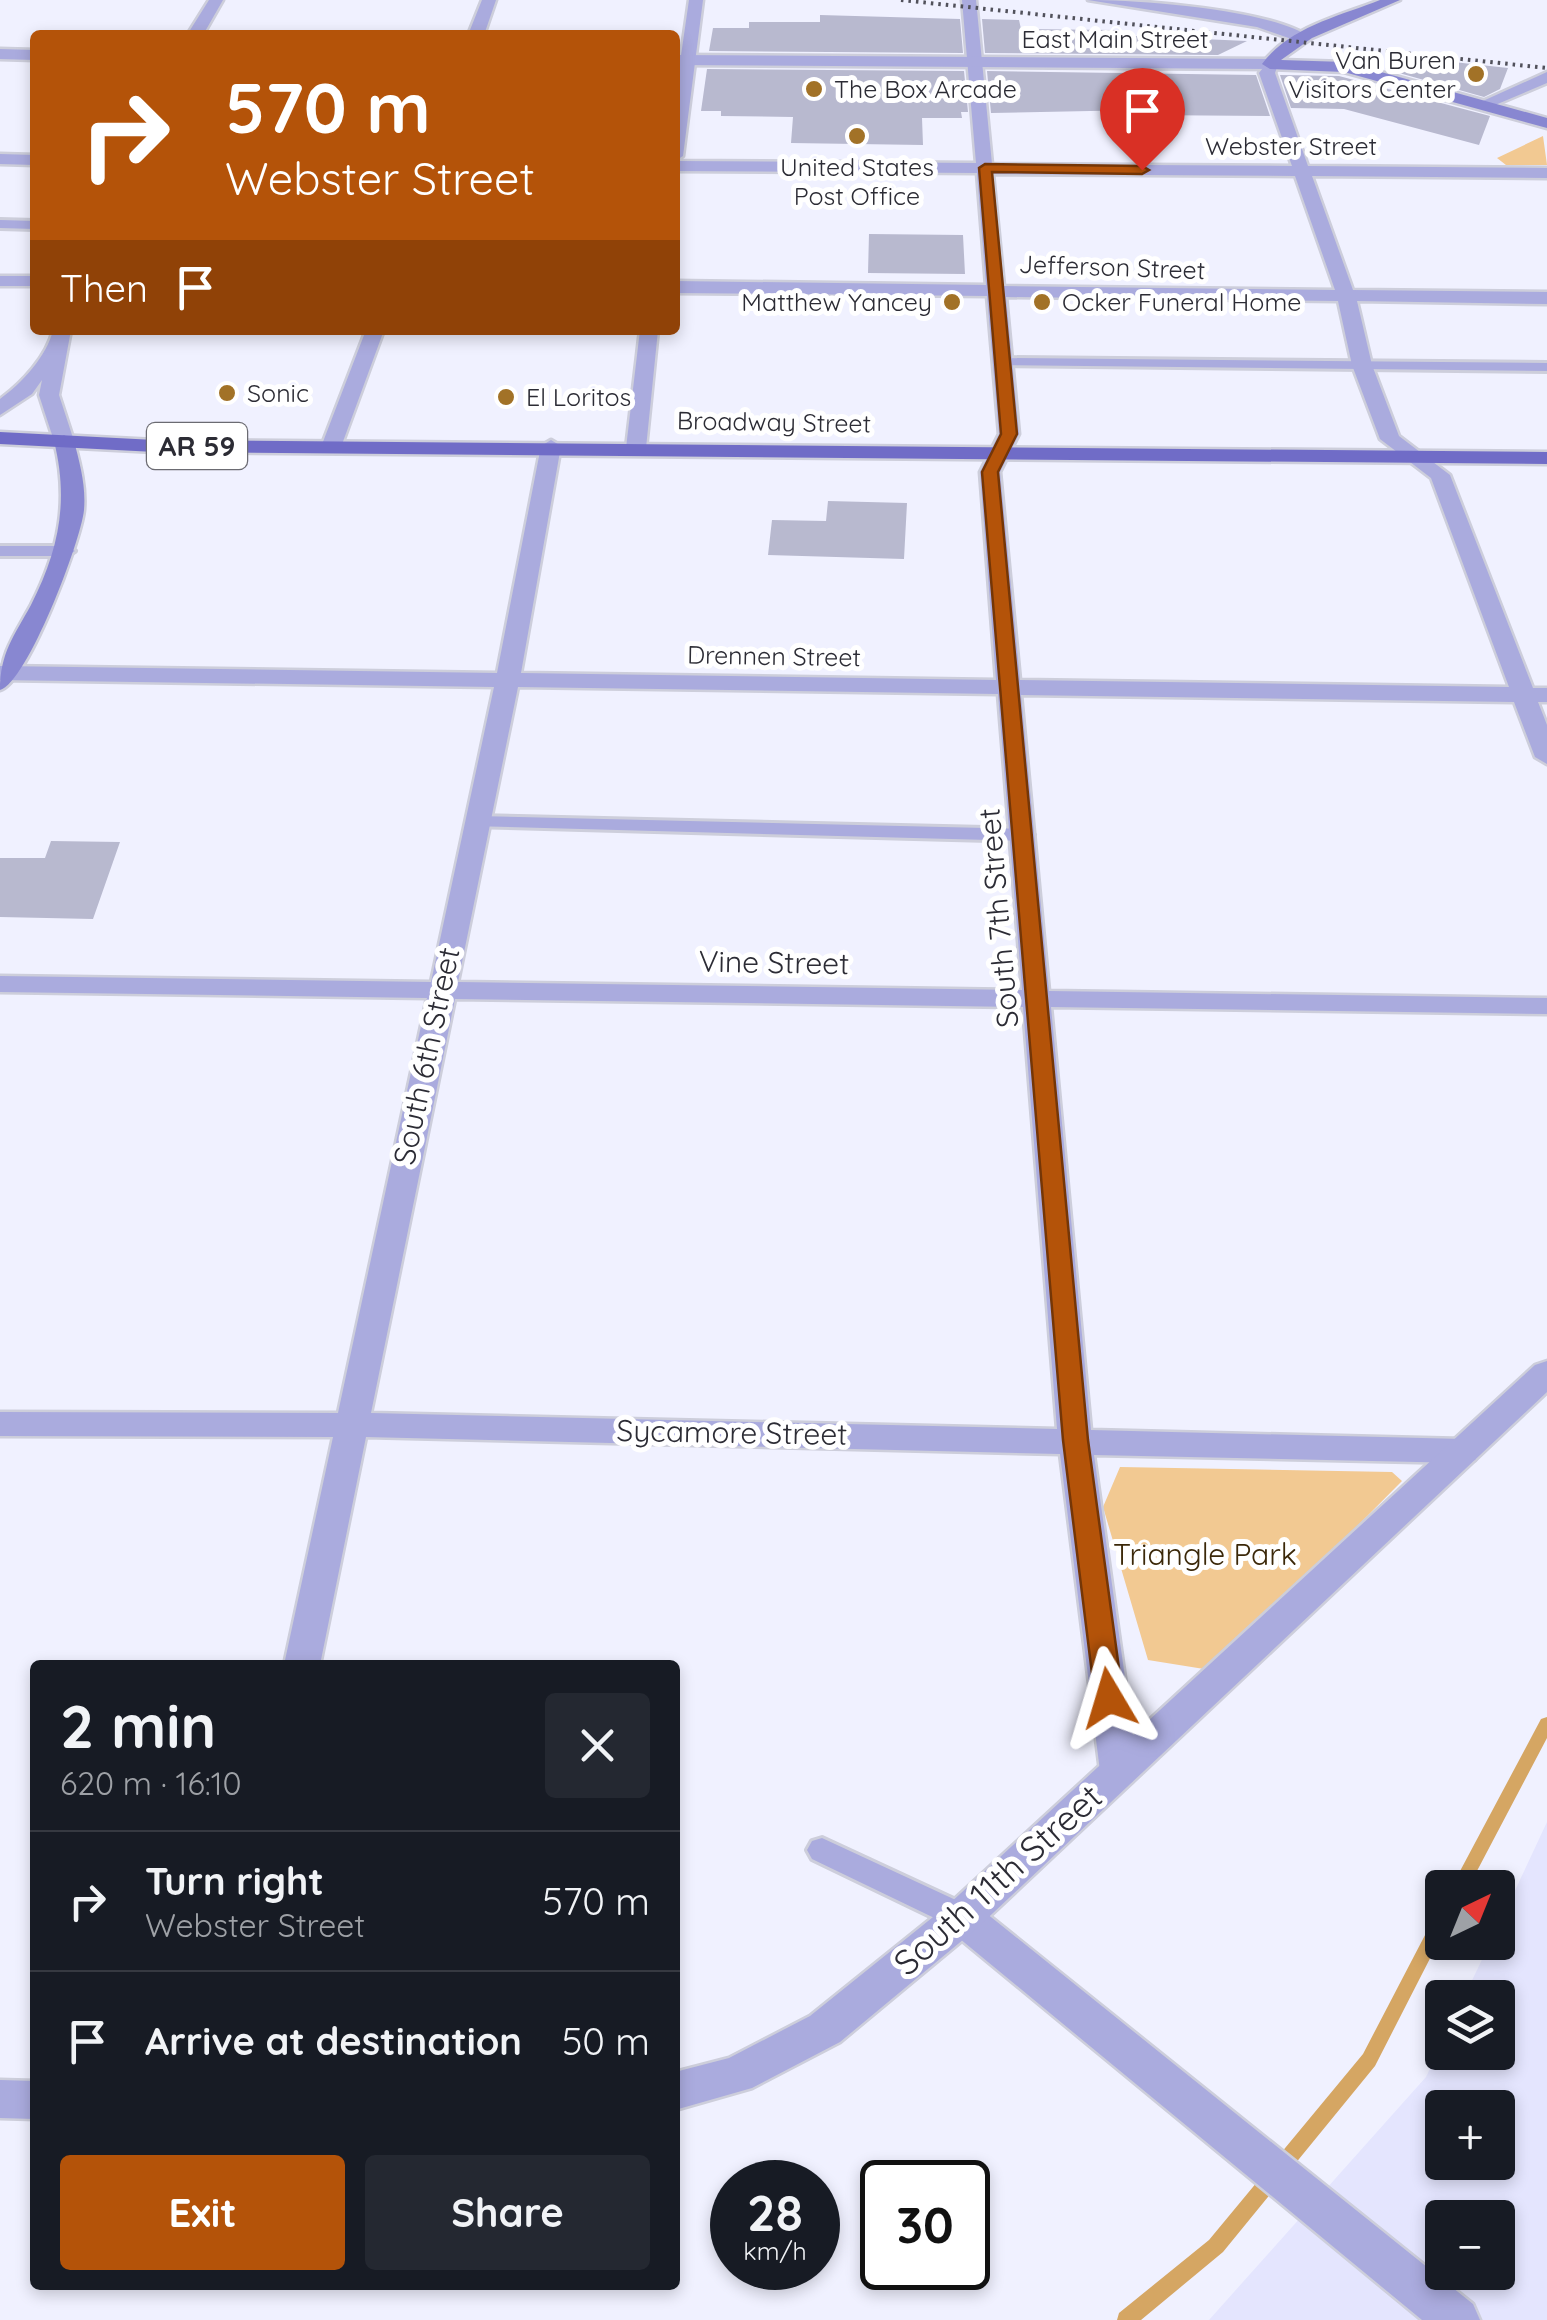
<!DOCTYPE html>
<html lang="en">
<head>
<meta charset="utf-8">
<style>
	:root { --surface:#171b24; --page:#242831; --text:#f1f3f6; --muted:#9ea1a6; --line:#363941; --accent:#b45309 }
	body { margin:0; font-family:Quicksand,sans-serif; background:var(--page); color:var(--text); height:100vh; display:flex; flex-direction:column; font-size:38px; white-space:nowrap }
	* { box-sizing:border-box; margin:0 }
	p { font-size:32px; color:var(--muted) }
	.icon { flex:none; width:55px; height:55px; fill:none; stroke:currentColor; stroke-width:2; stroke-linecap:round; stroke-linejoin:round }
	.map { position:relative; flex:1; overflow:hidden }
	.drawer { position:absolute; left:30px; top:1660px; width:650px; height:630px; display:flex; flex-direction:column; background:var(--surface); border-radius:10px; box-shadow:0 5px 15px #0003 }
	.drawer>* { flex:none }
	.banner { position:absolute; left:30px; top:30px; width:650px; height:305px; border-radius:10px; box-shadow:0 5px 15px #0003; background:#b45309; color:#fff; overflow:hidden }
	.needle { width:65px; rotate:43deg }
	.controls { position:absolute; left:1425px; top:1870px; display:grid; gap:20px }
	.controls a { display:grid; place-items:center; width:90px; height:90px; border-radius:10px; background:var(--surface); box-shadow:0 5px 15px #0003; font-size:50px }
	.speed { position:absolute; left:710px; top:2160px; display:flex; gap:20px; font-size:50px; font-weight:700; text-align:center }
	.speed>* { display:grid; place-content:center; width:130px; height:130px; border-radius:50%; background:var(--surface); box-shadow:0 5px 15px #0003; line-height:1 }
	.speed small { font-size:25px; font-weight:400 }
	.speed .limit { border:5px solid #111; border-radius:15px; background:#fff; color:#111 }
	.pin { position:absolute; display:grid; place-items:center; width:85px; height:85px; color:#fff; margin:-102px -42px; border-radius:50% 50% 50% 0; rotate:-45deg; box-shadow:0 0 10px #0007 }
	.pin .icon { rotate:45deg }
	.me { position:absolute; width:110px; margin:-55px; rotate:353deg; stroke-linejoin:round; filter:drop-shadow(0 0 8px #0008) }
	.turn { display:flex; align-items:center; gap:35px; height:210px; padding:0 30px; font-size:45px }
	.turn .icon { width:130px; height:130px; stroke-width:2.5 }
	.turn b { display:block; font-size:70px; line-height:85px }
	.then { display:flex; align-items:center; height:95px; padding:0 30px; background:#0003; gap:20px; font-size:38px }
	.round { display:grid; place-items:center; flex:none; width:105px; height:105px; border-radius:10px; background:var(--page) }
	.headline { display:flex; align-items:center; justify-content:space-between; height:170px; padding:0 30px }
	h1 { font-size:60px; font-weight:700; line-height:75px }
	.action { display:flex; gap:20px; margin-top:auto; padding:20px 30px }
	.action a { flex:1; height:115px; border-radius:10px; background:var(--accent); color:#fff; font-size:40px; font-weight:700; line-height:115px; text-align:center }
	.action a+a { background:var(--page); color:var(--text) }
	ul { padding:0; list-style:none }
	li { display:flex; align-items:center; gap:30px; height:140px; padding:0 30px; border-top:2px solid var(--line) }
	li div { flex:1 }
	li b { display:block; font-size:38px }
	li em { font-style:normal }
	.map>svg:first-child { display:block }
	.built { fill:#e4e5fe; fill-rule:evenodd }
	.green { fill:#f2c992 }
	.lines { fill:none; stroke-linecap:round; stroke-linejoin:round }
	.stream { fill:#d5a663; fill-rule:evenodd }
	.building { fill:#b8b9cf }
	.service-casing { stroke:#cdcedb; stroke-width:6 }
	.minor-casing { stroke:#cdcedb; stroke-width:5 }
	.tertiary-casing { stroke:#cdcedb; stroke-width:5 }
	.secondary-casing { stroke:#cdcedb; stroke-width:5 }
	.primary-casing { stroke:#cdcedb; stroke-width:5 }
	.service { fill:#aaabde; fill-rule:evenodd }
	.minor { fill:#aaabde; fill-rule:evenodd }
	.tertiary { fill:#aaabde; fill-rule:evenodd }
	.secondary { fill:#8887d1; fill-rule:evenodd }
	.primary { fill:#706cc7; fill-rule:evenodd }
	.rail { stroke:#51515b; stroke-width:4; stroke-dasharray:2.5 5; stroke-linecap:butt }
	.route { fill:#b45309; stroke:#753606; stroke-width:2.5 }
	.poi-dot { fill:#a27227; stroke:#fff; stroke-width:4 }
	.labels { text-anchor:middle; stroke-width:10; stroke-linejoin:round; paint-order:stroke }
	.far-street-label { font-size:25px; fill:#2c2c35; stroke:#fff }
	.far-poi-label { font-size:25px; fill:#2c2c35; stroke:#fff; text-anchor:start }
	.shield { fill:#fff; stroke:#6b6b72; stroke-width:2.5 }
	.shield-label { font-size:28px; font-weight:bold; fill:#2c2c35 }
	.street-label { font-size:30px; fill:#2c2c35; stroke:#fff }
	.park-label { font-size:30px; fill:#3b2809; stroke:#fff }
	.near-street-label { font-size:35px; fill:#2c2c35; stroke:#fff }
</style>
</head>
<body>
<div class="map">
<svg width="1547" height="2320" viewBox="0 0 1547 2320">
	<rect width="100%" height="100%" fill="#f0f1ff"/>
	<path class="built" d="M1547 1822V2320H1209L1426 2077 1442 2043V2052H1498V1998L1464 1997 1490 1943 1498 1942V1927ZM1442 2108H1498V2162H1442ZM1442 2218H1498V2272H1442Z"/>
	<path class="green" d="M1543 136 1547 165H1506L1497 158Z
		M1120 1467 1392 1472 1402 1481 1295 1589 1204 1669 1148 1660 1103 1507Z"/>
	<g class="lines">
		<path class="stream" d="M1547 1717V1738L1468 1888H1451L1541 1719Z
			M1442 1912V1935L1375 2066 1223 2252 1141 2320H1117L1119 2313 1209 2240 1363 2054 1436 1914Z"/>
	</g>
	<path class="building" d="M820 15 960 19 963 53 709 51 713 28H749V22H820Z
		M982 19 1019 20 1021 29 1114 30 1135 36 1247 41 1218 55 985 53Z
		M1391 58H1417L1508 68 1500 89 1484 97 1385 69Z
		M707 69 964 71 968 112H961L962 118H922L923 145 791 143 793 117 721 116V111H701Z
		M987 71 1256 75 1270 116 1141 115 1140 110 991 113Z
		M1280 75 1339 76 1490 116 1479 145 1344 109 1291 108Z
		M869 234 963 235 965 274 868 273Z
		M828 501 907 503 904 559 768 555 772 520 826 521Z
		M51 841 120 842 93 919 0 917V858H45Z"/>
	<g class="lines">
		<defs>
			<path id="service" d="M0 220 35 221V229L0 228Z
				M1003 358 1547 363V371L998 365 996 362Z
				M0 546H67L75 551 67 556H0Z
				M477 816 1024 829 1034 835 1024 841 470 826V818Z
				M822 1838 973 1908 977 1917 973 1926 962 1930 951 1926 812 1859 807 1850 812 1841Z"/>
			<path id="minor" d="M209 0H223L203 35H187Z
				M482 0H496L484 35H468Z
				M689 0H703L683 156 675 161 976 163 962 0H976L992 164 1292 166 1259 73 1270 59 1278 64 1275 73 1308 166 1547 168V178L1312 176 1353 290 1547 292V304L1357 301 1372 365 1399 436 1450 475 1533 688H1547V702H1538L1547 725V764L1535 757 1514 702 1021 695 1049 991 1547 998V1014L1051 1007 1091 1430 1463 1439 1475 1442 1480 1451 1475 1460 1463 1463 1094 1455 1138 1771 1132 1782 1119 1787 1106 1782 1100 1771 1060 1454 366 1437 320 1665H284L333 1437 0 1436V1412L338 1413 427 998 0 992V976L431 982 494 687 0 680V666L497 673 541 446 551 440 561 446 521 673 996 680 980 472 999 434 987 296 675 293V281L986 285 977 173 675 171V97ZM993 174 1295 176 1335 290 1004 286ZM1006 297 1338 301 1352 365 1380 439 1431 478 1509 687 1020 680 1000 472 1019 434ZM518 687 998 694 1022 990 458 982ZM455 999 1023 1007 1057 1429 371 1413Z
				M1088 0C1138 0 1272 9 1311 38L1303 43 1257 27Z
				M0 49 35 50V60L0 59Z
				M1547 72V83L1488 108 1474 105Z
				M0 154 35 155V165L0 164Z
				M0 276H35V286H0Z
				M366 330H384L341 447 324 451 321 447Z
				M640 330H658L646 448 636 454 626 448Z
				M962 1900 976 1905 1473 2304 1480 2320H1422L948 1929 942 1917 948 1905Z"/>
			<path id="tertiary" d="M675 55 1270 59 1278 64 1270 69 675 65Z
				M53 330H71L59 395 74 441 64 447 54 441 39 395 42 380 32 394 0 415V399C22 383 47 356 53 330Z
				M1547 1361V1392L976 1929 840 2042 752 2088 675 2110V2072L729 2058 810 2016 948 1905 1535 1365Z
				M0 2080 35 2081V2119L0 2118Z"/>
			<path id="secondary" d="M1380 0H1400L1312 38 1281 60 1345 62 1547 118V128L1344 72 1270 69 1262 64C1289 27 1340 16 1380 0Z
				M64 435 74 441C80 464 86 486 84 510 81 541 27 683 0 690 0 653 14 636 31 605 59 550 69 501 54 441Z"/>
			<path id="primary" d="M0 432 155 440 1547 452V464L155 452 0 444Z"/>
		</defs>
		<use href="#service" class="service-casing"/>
		<use href="#minor" class="minor-casing"/>
		<use href="#tertiary" class="tertiary-casing"/>
		<use href="#secondary" class="secondary-casing"/>
		<use href="#primary" class="primary-casing"/>
		<use href="#service" class="service"/>
		<use href="#minor" class="minor"/>
		<use href="#tertiary" class="tertiary"/>
		<use href="#secondary" class="secondary"/>
		<use href="#primary" class="primary"/>
		<path class="rail" d="M901 0 1547 68"/>
	</g>
	<path class="route" d="M985 164 1142 166 1149 170 1142 174 992 172 1017 434 998 472 1088 1440 1123 1698 1119 1706H1099L1095 1698 1063 1440 982 472 1001 434 979 168Z"/>
	<g class="poi-dot">
		<circle cx="1476" cy="74" r="10"/>
		<circle cx="814" cy="89" r="10"/>
		<circle cx="857" cy="136" r="10"/>
		<circle cx="952" cy="302" r="10"/>
		<circle cx="1042" cy="302" r="10"/>
		<circle cx="227" cy="393" r="10"/>
		<circle cx="506" cy="397" r="10"/>
	</g>
	<g class="labels">
		<g class="far-street-label">
			<text x="1115" y="48">East Main Street</text>
			<text x="1291" y="155">Webster Street</text>
			<text transform="translate(1112 267) rotate(2)" y="9">Jefferson Street</text>
			<text transform="translate(774 422) rotate(1)" y="9">Broadway Street</text>
			<text transform="translate(774 656) rotate(1)" y="9">Drennen Street</text>
		</g>
		<g class="far-poi-label">
			<text x="1456" y="69" text-anchor="end">Van Buren<tspan x="1456" dy="29">Visitors Center</tspan></text>
			<text x="834" y="98">The Box Arcade</text>
			<text x="857" y="176" text-anchor="middle">United States<tspan x="857" dy="29">Post Office</tspan></text>
			<text x="932" y="311" text-anchor="end">Matthew Yancey</text>
			<text x="1062" y="311">Ocker Funeral Home</text>
			<text x="247" y="402">Sonic</text>
			<text x="526" y="406">El Loritos</text>
		</g>
		<rect class="shield" x="147" y="423" width="100" height="46" rx="8"/>
		<g class="shield-label">
			<text x="197" y="456">AR 59</text>
		</g>
		<g class="street-label">
			<text transform="translate(999 918) rotate(-95)" y="10">South 7th Street</text>
			<text transform="translate(774 963) rotate(1)" y="10">Vine Street</text>
			<text transform="translate(427 1056) rotate(-78)" y="10">South 6th Street</text>
			<text transform="translate(732 1433) rotate(1)" y="10">Sycamore Street</text>
		</g>
		<g class="park-label">
			<text x="1205" y="1565">Triangle Park</text>
		</g>
		<g class="near-street-label">
			<text transform="translate(998 1880) rotate(-42)" y="12">South 11th Street</text>
		</g>
	</g>
</svg>
<div class="controls">
<a><svg class="needle" viewBox="-14 -14 28 28"><path d="M0-13l5 13h-10z" fill="#e53935"/><path d="M0 13l5-13h-10z" fill="#9ea1a6"/></svg></a>
<a><svg class="icon" aria-label="layers" viewBox="0 0 24 24"><path d="M12 4l9 5-9 5-9-5zM3 14l9 5 9-5"/></svg></a>
<a>+</a>
<a>−</a>
</div>
<div class="speed"><div>28<small>km/h</small></div><div class="limit">30</div></div>
<div class="pin" style="left:1142px;top:170px;background:#d93025"><svg class="icon" aria-label="arrive" viewBox="0 0 24 24"><path d="M6 21V4h12l-3 4 3 4H6"/></svg></div>
<svg class="me" style="left:1109px;top:1698px" viewBox="-20 -20 40 40"><path d="M0-17L14 15 0 8-14 15z" fill="#b45309" stroke="#fff" stroke-width="4"/></svg>
<div class="banner">
<div class="turn"><svg class="icon" aria-label="right" viewBox="0 0 24 24"><path d="M7 20v-9h11M14 6l5 5-5 5"/></svg><div><b>570 m</b>Webster Street</div></div>
<div class="then">Then<svg class="icon" aria-label="arrive" viewBox="0 0 24 24"><path d="M6 21V4h12l-3 4 3 4H6"/></svg></div>
</div>
<section class="drawer">
<div class="headline"><div><h1>2 min</h1><p>620 m · 16:10</p></div><a class="round"><svg class="icon" aria-label="close" viewBox="0 0 24 24"><path d="M6 6l12 12M18 6L6 18"/></svg></a></div>
<ul>
<li><svg class="icon" aria-label="right" viewBox="0 0 24 24"><path d="M7 20v-9h11M14 6l5 5-5 5"/></svg><div><b>Turn right</b><p>Webster Street</p></div><em>570 m</em></li>
<li><svg class="icon" aria-label="arrive" viewBox="0 0 24 24"><path d="M6 21V4h12l-3 4 3 4H6"/></svg><div><b>Arrive at destination</b></div><em>50 m</em></li>
</ul>
<div class="action"><a>Exit</a><a>Share</a></div>
</section>
</div>
</body>
</html>
